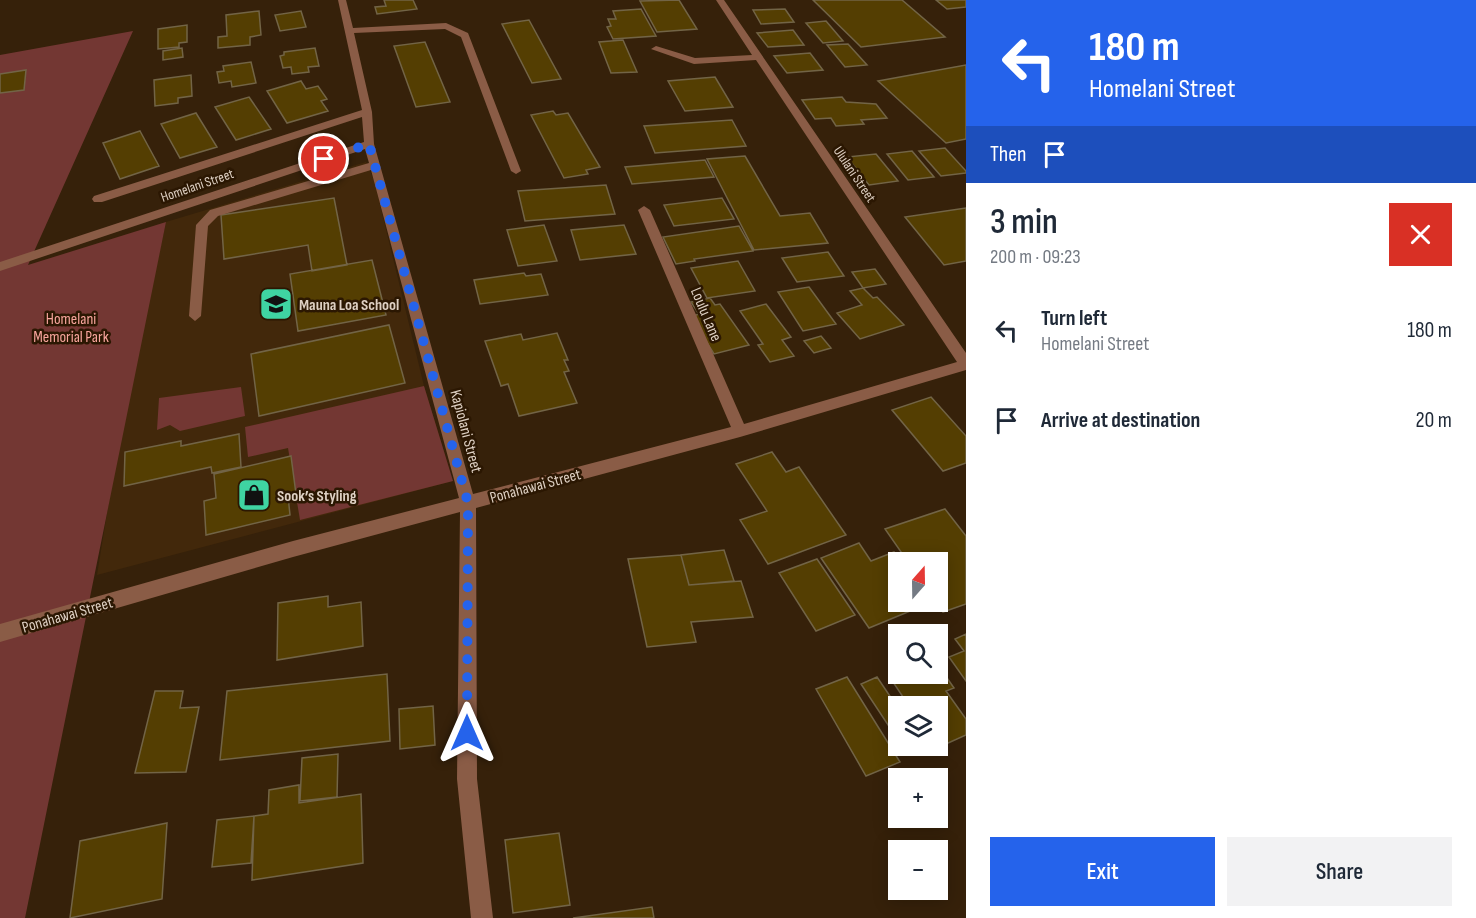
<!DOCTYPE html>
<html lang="en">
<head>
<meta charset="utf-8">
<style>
	:root { --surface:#fff; --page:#f2f2f3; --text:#1f2937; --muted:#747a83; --accent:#2563eb }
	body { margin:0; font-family:"Sofia Sans Condensed",sans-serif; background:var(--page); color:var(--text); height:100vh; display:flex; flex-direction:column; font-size:22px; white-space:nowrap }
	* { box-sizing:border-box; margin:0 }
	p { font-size:20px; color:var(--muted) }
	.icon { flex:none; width:33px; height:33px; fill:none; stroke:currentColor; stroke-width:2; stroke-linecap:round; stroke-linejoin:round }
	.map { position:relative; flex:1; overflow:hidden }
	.side { display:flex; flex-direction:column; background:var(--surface); width:510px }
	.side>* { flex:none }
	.hud { background:#2563eb; color:#fff; overflow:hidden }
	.needle { width:39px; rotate:20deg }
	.tools { position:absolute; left:888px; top:552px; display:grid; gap:12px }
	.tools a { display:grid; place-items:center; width:60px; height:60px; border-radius:0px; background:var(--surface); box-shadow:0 3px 15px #0003; font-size:30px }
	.pin { position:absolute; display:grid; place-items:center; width:51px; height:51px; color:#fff; margin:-26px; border:3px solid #fff; border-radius:50%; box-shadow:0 2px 6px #0007 }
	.me { position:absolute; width:66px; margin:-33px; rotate:0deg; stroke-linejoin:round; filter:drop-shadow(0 0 4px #0008) }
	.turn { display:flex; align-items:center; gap:21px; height:126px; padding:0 24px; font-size:27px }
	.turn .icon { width:78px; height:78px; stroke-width:2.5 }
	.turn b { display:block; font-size:42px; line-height:51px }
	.then { display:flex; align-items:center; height:57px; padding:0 24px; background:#0003; gap:12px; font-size:22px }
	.round { display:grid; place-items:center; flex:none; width:63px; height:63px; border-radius:0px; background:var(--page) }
	.head { display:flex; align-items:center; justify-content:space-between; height:102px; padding:0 24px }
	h1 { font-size:36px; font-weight:600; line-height:45px }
	.primary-button { display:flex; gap:12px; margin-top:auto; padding:12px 24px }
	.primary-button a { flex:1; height:69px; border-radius:0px; background:var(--accent); color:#fff; font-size:24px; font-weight:600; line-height:69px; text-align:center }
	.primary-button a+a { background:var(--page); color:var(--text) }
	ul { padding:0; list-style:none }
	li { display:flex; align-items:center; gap:18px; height:90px; padding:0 24px }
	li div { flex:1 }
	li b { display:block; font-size:22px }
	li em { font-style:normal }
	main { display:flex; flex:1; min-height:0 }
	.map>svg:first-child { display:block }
	.built { fill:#42280b }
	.green { fill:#733733 }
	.building { fill:#543e02; stroke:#726446; stroke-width:1.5 }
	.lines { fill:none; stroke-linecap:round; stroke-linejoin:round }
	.minor { fill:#8a5c46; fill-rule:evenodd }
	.route { stroke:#2563eb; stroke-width:10; stroke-dasharray:0 18 }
	.labels { text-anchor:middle; stroke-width:5; stroke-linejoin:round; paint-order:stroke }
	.far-street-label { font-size:14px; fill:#ded0c3; stroke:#2b1702 }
	.poi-label { font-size:16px; font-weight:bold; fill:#ded0c3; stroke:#2b1702; text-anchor:start }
	.street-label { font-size:16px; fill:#ded0c3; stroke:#2b1702 }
	.park-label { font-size:16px; fill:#f8a59d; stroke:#2b1702 }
</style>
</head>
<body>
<main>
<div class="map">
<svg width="966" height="918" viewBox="0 0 966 918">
	<rect width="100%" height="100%" fill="#36210a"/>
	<path class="built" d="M366 162 374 180 424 386 453 481 97 575 118 445 166 222Z"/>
	<path class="green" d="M133 31 28 265 166 222 25 918H0V55Z
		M424 386 453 481 300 520 288 448 248 457 245 427Z
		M241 387 245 416 180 431 170 425 157 430 159 398Z"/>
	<path class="building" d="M384 0H413L417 9 377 14 375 7 386 6Z
		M679 0 697 29 657 32 640 1Z
		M813 0H902L945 37 861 47Z
		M936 0H966V7L947 9Z
		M641 9 656 36 613 39 607 27 611 26 608 19H616L613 11Z
		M785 9 794 22 761 24 753 10Z
		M259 11 261 35 250 37V45L218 48V37L227 36 226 15Z
		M301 11 306 27 280 31 275 15Z
		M529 20 561 79 532 83 502 24Z
		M826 21 843 41 823 43 806 23Z
		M187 25V42L179 43V47L158 49V29Z
		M793 30 804 45 768 47 757 33Z
		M623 40 637 72 611 73 599 42Z
		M425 42 450 102 416 107 394 46Z
		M848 44 867 65 845 67 827 45Z
		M182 48 183 57 163 60V51Z
		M315 48 319 66 308 67 309 72 292 74 291 67 283 68 280 56 284 55V52Z
		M810 53 823 70 787 73 774 56Z
		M251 62 256 83 232 87 231 81 219 83 217 72 224 71 223 66Z
		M966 65V139L946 143 878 81Z
		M26 70 24 90 0 93V74Z
		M191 75 192 96 178 98V103L155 106 154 80Z
		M715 77 733 107 685 111 668 81Z
		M301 81 306 89 318 86 327 99 321 101 328 111 287 123 267 91Z
		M249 97 271 129 236 140 215 107Z
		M842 97 846 102 876 104 887 118 861 120 864 124 836 126 831 118 815 119 802 100Z
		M553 111 556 115 568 113 600 167 586 170 588 174 564 178 531 115Z
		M196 113 217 147 180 158 161 124Z
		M732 120 746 146 655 153 644 126Z
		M140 131 159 166 120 179 103 143Z
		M945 148 966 171V173L941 176 919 151Z
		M912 151 934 177 908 180 887 154Z
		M876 154 898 181 869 185 847 157Z
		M745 156 780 216 810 213 828 243 754 250 707 159Z
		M705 160 714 177 632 184 625 167Z
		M606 185 615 214 525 221 518 191Z
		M334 198 347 265 312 271 308 245 224 259 221 215Z
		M722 198 734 219 674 226 664 205Z
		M966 208V261L944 265 905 217Z
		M544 225 557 261 518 266 507 230Z
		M624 225 636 254 580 260 571 230Z
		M739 226 753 251 694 259 695 261 676 264 663 237Z
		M828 252 844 276 797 282 782 258Z
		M372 260 386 315 298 331 290 274Z
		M738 261 755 291 707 298 691 268Z
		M875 269 886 284 863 288 852 272Z
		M524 273 526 276 541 274 548 295 480 304 474 280Z
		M809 287 836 324 803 331 778 292Z
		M863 288 873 298 877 297 904 325 860 339 837 313 862 305 850 291Z
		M710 298 715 305 720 304 749 345 714 354 691 317 699 314 691 302Z
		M766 304 791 337 782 340 794 356 770 362 758 345 763 344 740 311Z
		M389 325 405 383 259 416 251 354Z
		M557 333 568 360H564L569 371 564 372 577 403 519 416 508 384 501 386 485 341 521 334 523 340Z
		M821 336 831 348 814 353 804 341Z
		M931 397 966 436V463L943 471 892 410Z
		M239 434 241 467 212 473 211 467 124 486 125 452 181 441V446Z
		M772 452 786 472 799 467 846 535 768 564 740 520 767 511 736 464Z
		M291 456 296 494 288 496 290 515 206 535 204 501 216 498 214 474Z
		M945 509 966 536V604L943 612 936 602 938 562H908L885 529Z
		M859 543 871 561 894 552 902 562H898V602H932L869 628 821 558Z
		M724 550 734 581 689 585 681 555Z
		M681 555 689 585 741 581 753 617 691 622 696 642 647 647 628 559Z
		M817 559 855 615 816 631 779 573Z
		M328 596V607L361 602 363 646 277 660 278 603Z
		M966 634V681L949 657 964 651 955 639Z
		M938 665 954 688 946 691 966 719V735L937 748 938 706H909L889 676 898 672 938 674Z
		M387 674 390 741 220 760 227 691Z
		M847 677 900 762 866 776 816 689Z
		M877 677 898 708V740L861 684Z
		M155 691H183L180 708 199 707 186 772 135 773Z
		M433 706 435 745 400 749 399 709Z
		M338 754 337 797 300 801 302 758Z
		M299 785V803L361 794 363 863 252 880 254 816 268 814 269 790Z
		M254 816 251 863 212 867 217 820Z
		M167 823 162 899 70 918 80 841Z
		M559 833 570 905 513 913 505 840Z
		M652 907 654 918H573Z"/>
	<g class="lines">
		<path class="minor" d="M338 0H346L353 28 446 23 468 33 521 171 516 174 511 171 461 37 445 29 354 33 372 112 374 144 473 494 731 427 638 210 644 206 650 210 744 424 957 362 756 60 694 64 651 49 656 46 695 58 752 55 716 0H724L966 353V370L740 437 476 508 477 779 493 918H471L457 779 460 512 293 557 0 642V624L293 541 459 498 371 170 218 216 208 226 201 316 195 321 189 316 196 225 210 210 369 163 365 149 0 271V262L364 142 362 117 102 202H94L92 199 94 196 362 110Z"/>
	</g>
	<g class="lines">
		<path class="route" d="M324 159 369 144 468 503 467 733"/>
	</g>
	<defs>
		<symbol id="school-square" viewBox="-11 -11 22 22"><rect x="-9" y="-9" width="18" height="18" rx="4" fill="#3fd4a2" stroke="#2b1702"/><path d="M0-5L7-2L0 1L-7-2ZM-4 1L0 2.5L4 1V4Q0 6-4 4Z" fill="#111"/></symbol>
		<symbol id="shop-square" viewBox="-11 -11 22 22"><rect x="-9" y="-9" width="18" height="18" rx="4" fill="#3fd4a2" stroke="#2b1702"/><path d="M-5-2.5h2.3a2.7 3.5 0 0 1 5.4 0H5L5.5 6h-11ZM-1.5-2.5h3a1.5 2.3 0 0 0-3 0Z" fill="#111"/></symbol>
	</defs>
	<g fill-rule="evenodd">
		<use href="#school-square" x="257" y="285" width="38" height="38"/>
		<use href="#shop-square" x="235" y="476" width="38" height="38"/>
	</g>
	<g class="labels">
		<g class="far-street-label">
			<text transform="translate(855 174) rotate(56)" y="5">Ululani Street</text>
			<text transform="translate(197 185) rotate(-19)" y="5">Homelani Street</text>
		</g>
		<g class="poi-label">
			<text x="299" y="310">Mauna Loa School</text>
			<text x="277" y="501">Sook’s Styling</text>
		</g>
		<g class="street-label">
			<text transform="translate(707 314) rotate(67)" y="6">Loulu Lane</text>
			<text transform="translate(467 431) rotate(75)" y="6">Kapiolani Street</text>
			<text transform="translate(535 485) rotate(-15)" y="6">Ponahawai Street</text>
			<text transform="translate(67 614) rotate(-16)" y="6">Ponahawai Street</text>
		</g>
		<g class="park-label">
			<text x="71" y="324">Homelani<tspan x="71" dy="18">Memorial Park</tspan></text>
		</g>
	</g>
</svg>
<div class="tools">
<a><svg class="needle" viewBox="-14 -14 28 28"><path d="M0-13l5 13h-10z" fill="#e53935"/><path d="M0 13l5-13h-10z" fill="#747a83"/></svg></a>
<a><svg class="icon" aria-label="search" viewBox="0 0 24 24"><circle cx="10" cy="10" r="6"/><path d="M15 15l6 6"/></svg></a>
<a><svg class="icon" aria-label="layers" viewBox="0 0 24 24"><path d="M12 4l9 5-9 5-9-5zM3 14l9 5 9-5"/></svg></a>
<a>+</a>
<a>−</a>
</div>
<div class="pin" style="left:324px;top:159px;background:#d93025"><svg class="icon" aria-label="arrive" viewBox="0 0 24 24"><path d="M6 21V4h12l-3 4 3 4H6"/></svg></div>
<svg class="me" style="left:467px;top:733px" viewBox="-20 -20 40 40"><path d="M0-17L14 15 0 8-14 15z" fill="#2563eb" stroke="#fff" stroke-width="4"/></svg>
</div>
<section class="side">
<div class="hud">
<div class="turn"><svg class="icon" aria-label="left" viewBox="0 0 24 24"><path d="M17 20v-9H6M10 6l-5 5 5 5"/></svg><div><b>180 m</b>Homelani Street</div></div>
<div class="then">Then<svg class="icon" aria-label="arrive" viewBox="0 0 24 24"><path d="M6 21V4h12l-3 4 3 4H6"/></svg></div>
</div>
<div class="head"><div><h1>3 min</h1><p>200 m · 09:23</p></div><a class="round" style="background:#d93025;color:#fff"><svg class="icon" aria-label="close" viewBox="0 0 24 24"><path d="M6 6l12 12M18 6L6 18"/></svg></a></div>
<ul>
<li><svg class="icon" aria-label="left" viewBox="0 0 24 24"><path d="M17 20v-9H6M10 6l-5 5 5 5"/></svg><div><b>Turn left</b><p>Homelani Street</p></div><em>180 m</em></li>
<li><svg class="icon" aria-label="arrive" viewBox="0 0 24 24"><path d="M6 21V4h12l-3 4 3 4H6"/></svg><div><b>Arrive at destination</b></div><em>20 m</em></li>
</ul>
<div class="primary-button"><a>Exit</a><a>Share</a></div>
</section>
</main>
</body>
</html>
